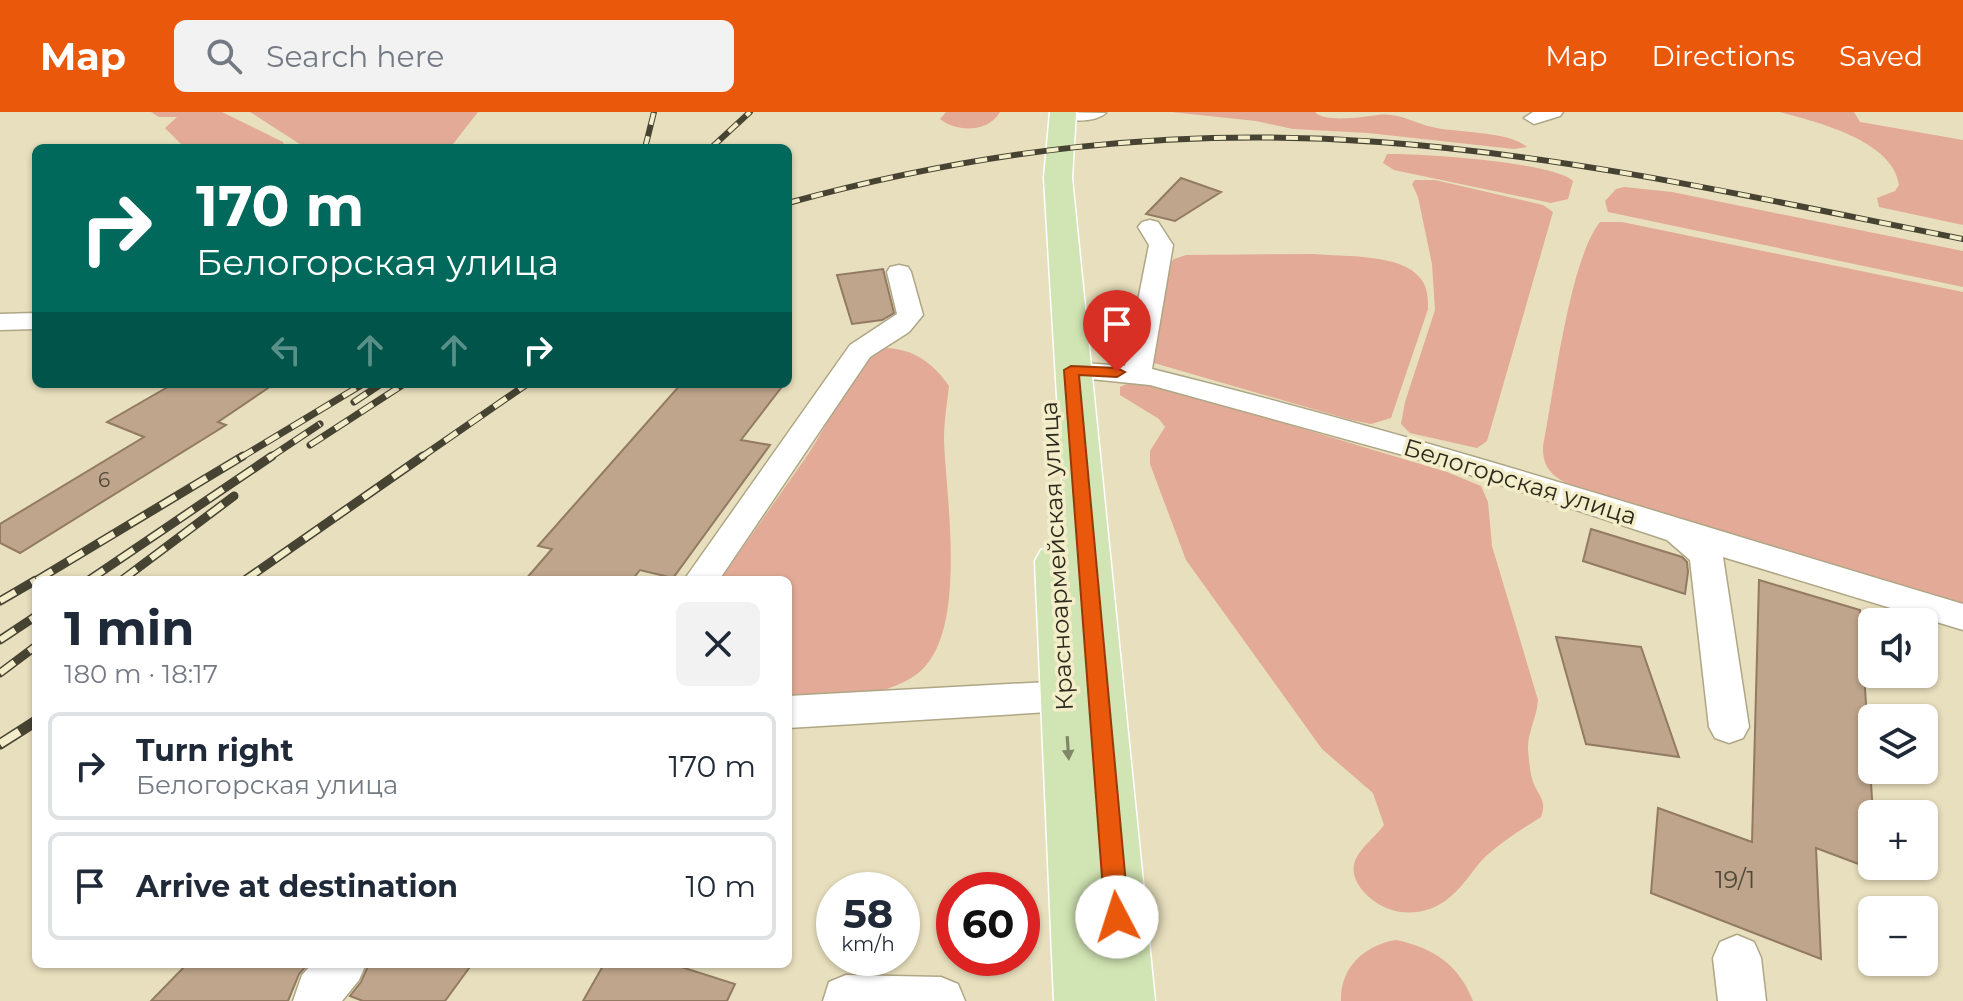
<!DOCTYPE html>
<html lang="en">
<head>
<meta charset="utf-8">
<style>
	:root { --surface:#fff; --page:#f2f2f3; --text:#1f2937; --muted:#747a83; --line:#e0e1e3; --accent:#ea580c }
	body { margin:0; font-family:Montserrat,sans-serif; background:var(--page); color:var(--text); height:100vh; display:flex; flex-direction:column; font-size:30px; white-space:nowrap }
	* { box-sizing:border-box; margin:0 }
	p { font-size:26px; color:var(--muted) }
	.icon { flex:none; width:44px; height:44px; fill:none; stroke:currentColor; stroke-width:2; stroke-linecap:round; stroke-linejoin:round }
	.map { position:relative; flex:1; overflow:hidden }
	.side { position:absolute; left:32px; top:464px; width:760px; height:392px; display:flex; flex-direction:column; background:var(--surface); border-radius:12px; box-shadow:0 2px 6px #0004 }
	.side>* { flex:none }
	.guide { position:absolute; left:32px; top:32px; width:760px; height:244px; border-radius:12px; box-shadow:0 2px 6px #0004; background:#00695c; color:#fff; overflow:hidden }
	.tools { position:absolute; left:1858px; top:496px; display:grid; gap:16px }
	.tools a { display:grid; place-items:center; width:80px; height:80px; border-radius:12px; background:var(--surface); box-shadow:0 2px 6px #0004; font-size:40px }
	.speed { position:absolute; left:816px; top:760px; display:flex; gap:16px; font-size:40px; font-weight:700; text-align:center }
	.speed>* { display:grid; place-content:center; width:104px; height:104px; border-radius:50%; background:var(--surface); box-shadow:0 2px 6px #0004; line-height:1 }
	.speed small { font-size:20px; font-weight:400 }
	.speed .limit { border:12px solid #d22; background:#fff; color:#111 }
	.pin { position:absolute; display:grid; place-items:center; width:68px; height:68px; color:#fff; margin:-82px -34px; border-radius:50% 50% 50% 0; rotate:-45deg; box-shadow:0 0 8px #0007 }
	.pin .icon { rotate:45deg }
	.me { position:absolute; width:88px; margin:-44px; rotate:355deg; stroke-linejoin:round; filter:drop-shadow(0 0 6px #0008) }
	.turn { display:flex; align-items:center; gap:28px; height:168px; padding:0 32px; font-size:36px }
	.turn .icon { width:104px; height:104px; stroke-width:2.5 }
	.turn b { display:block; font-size:56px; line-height:68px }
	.lanes { display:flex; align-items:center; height:76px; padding:0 32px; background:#0003; justify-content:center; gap:40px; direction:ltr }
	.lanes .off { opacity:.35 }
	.round { display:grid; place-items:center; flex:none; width:84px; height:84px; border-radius:12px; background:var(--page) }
	.summary { display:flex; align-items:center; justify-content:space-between; height:136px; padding:0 32px }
	h1 { font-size:48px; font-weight:700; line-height:60px }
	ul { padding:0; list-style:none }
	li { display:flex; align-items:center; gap:24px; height:108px; margin:0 16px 12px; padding:0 16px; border:4px solid var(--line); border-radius:12px }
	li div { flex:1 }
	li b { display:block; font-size:30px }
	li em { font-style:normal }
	header { display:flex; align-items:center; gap:48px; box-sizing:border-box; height:112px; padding:0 40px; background:var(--accent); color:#fff }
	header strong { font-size:38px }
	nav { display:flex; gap:44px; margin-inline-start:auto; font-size:28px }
	.search { width:560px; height:72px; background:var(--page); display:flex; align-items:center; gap:20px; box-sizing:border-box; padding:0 28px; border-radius:12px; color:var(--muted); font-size:30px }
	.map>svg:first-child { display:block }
	.green { fill:#e2aa97 }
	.building { fill:#bea58b; stroke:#927b62; stroke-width:2 }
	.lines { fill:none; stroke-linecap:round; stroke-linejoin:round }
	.minor-casing { stroke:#aea685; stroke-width:3 }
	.major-casing { stroke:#fff; stroke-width:3 }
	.minor { fill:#fff; fill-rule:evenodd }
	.major { fill:#d1e4b3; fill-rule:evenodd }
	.rail-far3-casing { stroke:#464333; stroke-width:6 }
	.rail-far2-casing { stroke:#464333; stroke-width:7 }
	.rail-far1-casing { stroke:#464333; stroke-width:9 }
	.rail-casing { stroke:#464333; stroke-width:11 }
	.rail-far3 { stroke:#f4edca; stroke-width:4; stroke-dasharray:12; stroke-linecap:butt }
	.rail-far2 { stroke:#f4edca; stroke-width:5; stroke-dasharray:15; stroke-linecap:butt }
	.rail-far1 { stroke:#f4edca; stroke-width:6; stroke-dasharray:18; stroke-linecap:butt }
	.rail { stroke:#f4edca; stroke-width:8; stroke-dasharray:23; stroke-linecap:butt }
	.oneway { fill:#7f8768 }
	.route { fill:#ea580c; stroke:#983908; stroke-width:2 }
	.labels { text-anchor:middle; stroke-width:7; stroke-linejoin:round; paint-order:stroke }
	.number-label { font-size:20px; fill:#514938 }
	.street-label { font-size:24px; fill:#2d2a1d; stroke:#f4edca }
	.near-number-label { font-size:24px; fill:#514938 }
</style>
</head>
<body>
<header>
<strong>Map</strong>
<div class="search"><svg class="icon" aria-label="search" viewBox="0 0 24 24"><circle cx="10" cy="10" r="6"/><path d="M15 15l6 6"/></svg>Search here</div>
<nav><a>Map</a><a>Directions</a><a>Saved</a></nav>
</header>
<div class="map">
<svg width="1963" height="889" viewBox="0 0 1963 889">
	<rect width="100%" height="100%" fill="#e7dfbd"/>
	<path class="green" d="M151 0H222L283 30 285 36H185L165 16 177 5H159Z
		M250 0H478L450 36H306Z
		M946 0H1000C989 20 957 21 940 7Z
		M1171 0H1315C1324 11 1363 5 1378 3 1398 0 1414 11 1432 15 1457 21 1509 19 1527 35L1514 37 1368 21 1293 17 1256 9Z
		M1780 0H1854L1860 10 1866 11 1963 28V113L1879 95 1877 86 1895 79 1899 73C1893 28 1816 10 1780 0Z
		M1387 42C1418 41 1554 50 1573 69L1568 87 1551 91 1394 58 1383 51Z
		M1415 68H1435L1543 93 1553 100 1487 329 1477 336 1410 321 1401 312 1405 290 1435 198 1432 152 1418 85 1412 72Z
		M1624 75 1672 80 1963 139V175L1608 100 1605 89 1616 77Z
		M1600 110H1622L1963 180V491L1580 377C1558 368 1542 361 1543 334 1554 280 1569 149 1600 110Z
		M1313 142C1343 145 1402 141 1421 167 1428 176 1428 187 1428 197L1391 306 1371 312 1351 308 1154 251 1151 245 1169 153 1174 147 1186 143Z
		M886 236C914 237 933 251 949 274 947 292 944 309 944 328 946 387 969 523 917 562 883 587 828 586 788 591V468H720L809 341 869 241Z
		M1133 269 1153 272 1447 360 1481 374 1488 390 1492 434 1538 588C1537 605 1527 622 1528 638 1529 648 1530 661 1533 670 1539 685 1547 688 1541 705 1522 717 1503 729 1486 744 1473 757 1464 774 1450 785 1424 808 1385 805 1363 779 1338 748 1369 734 1384 713L1373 681 1322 637 1186 448 1150 352V339L1165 315 1159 307 1120 283V275Z
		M1396 828C1434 836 1459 853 1473 889H1341C1340 855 1365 833 1396 828Z"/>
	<path class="building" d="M1181 66 1221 80 1175 109 1146 102Z
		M883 157 894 201 882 208 852 212 837 163Z
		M173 272H274L218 310 226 313 20 441 0 431V412L144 325 107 310Z
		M681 272H784L741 328 770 333 673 466 640 458 632 468H525L552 437 538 434Z
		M1591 417 1682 445 1687 450 1688 460 1685 482 1583 449Z
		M1759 468 1860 498 1873 702 1872 757 1816 736 1821 847 1651 781 1658 696 1752 730Z
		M1556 525 1641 535 1679 645 1586 632Z
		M187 852H308L299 862 288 889H151Z
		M369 852H472L445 889H363L350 884 361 870Z
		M604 852H672L735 872 727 889H583Z"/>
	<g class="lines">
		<defs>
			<path id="minor" d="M1533 0H1563L1560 4 1534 12 1524 6Z
				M1052 1 1053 0 1106 1C1095 11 1063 11 1052 1Z
				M1150 108 1158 110 1173 133 1152 257C1425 325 1693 412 1963 492V518L1723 445 1749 615 1743 626 1729 631 1715 626 1709 615 1690 448 1667 428 1443 354 1150 273 1061 264 1057 258 1061 252 1071 250 1125 254 1149 133 1138 115 1142 110Z
				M899 153 908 155 911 160 923 203 909 220 870 245 719 468H684L850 233 897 202 887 160 890 155Z
				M36 201V217L0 218V202Z
				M1065 569 1079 573 1084 584 1079 595 1065 599 788 616V584Z
				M1737 823 1754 830 1761 846 1766 889H1718L1713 846 1720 830Z
				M312 852H366L359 868 342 889H293L302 863Z
				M846 863 941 865 958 872 965 889H823L829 870Z"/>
			<path id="major" d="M1050 0H1076L1072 66 1155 889H1054L1035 449 1041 438 1057 434 1066 436 1044 66Z"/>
		</defs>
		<use href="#minor" class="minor-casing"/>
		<use href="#major" class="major-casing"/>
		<use href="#minor" class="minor"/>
		<use href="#major" class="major"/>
		<defs>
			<path id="rail-far3" d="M645 36 654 0
				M711 36 750 0
				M788 91C984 37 1177 15 1379 30 1576 44 1770 89 1963 127"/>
			<path id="rail-far2" d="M354 290 381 272
				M310 333 404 272
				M240 346 363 272
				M269 346 320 312
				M420 346 527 272"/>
			<path id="rail-far1" d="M37 468 243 344
				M89 468 272 344
				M122 468 234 384
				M245 468 423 344
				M0 489 36 468
				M0 528 36 504
				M0 561 36 534"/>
			<path id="rail" d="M0 632 36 609"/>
		</defs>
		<use href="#rail-far3" class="rail-far3-casing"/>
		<use href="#rail-far2" class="rail-far2-casing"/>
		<use href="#rail-far1" class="rail-far1-casing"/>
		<use href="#rail" class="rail-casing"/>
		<use href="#rail-far3" class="rail-far3"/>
		<use href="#rail-far2" class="rail-far2"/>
		<use href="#rail-far1" class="rail-far1"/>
		<use href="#rail" class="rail"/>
	</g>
	<defs><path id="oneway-solid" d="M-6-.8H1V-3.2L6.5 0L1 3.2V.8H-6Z" transform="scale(2)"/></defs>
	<use class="oneway" href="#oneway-solid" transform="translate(1068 636) rotate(86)"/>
	<path class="route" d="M1071 254 1117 256 1125 260 1117 265 1079 263 1129 805 1126 813 1117 817 1109 813 1105 805 1064 258Z"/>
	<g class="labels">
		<g class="number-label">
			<text x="104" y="375">6</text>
		</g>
		<g class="street-label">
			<text transform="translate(1520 370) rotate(17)" y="8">Белогорская улица</text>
			<text transform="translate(1057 444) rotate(-93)" y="8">Красноармейская улица</text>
		</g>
		<g class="near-number-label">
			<text x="1735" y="776">19/1</text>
		</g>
	</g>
</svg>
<div class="tools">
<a><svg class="icon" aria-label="sound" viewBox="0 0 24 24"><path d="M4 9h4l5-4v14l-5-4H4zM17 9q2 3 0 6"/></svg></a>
<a><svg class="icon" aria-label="layers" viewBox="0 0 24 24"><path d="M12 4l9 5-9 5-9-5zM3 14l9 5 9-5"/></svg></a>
<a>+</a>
<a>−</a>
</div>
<div class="speed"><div>58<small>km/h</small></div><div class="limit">60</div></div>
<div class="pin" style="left:1117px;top:260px;background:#d93025"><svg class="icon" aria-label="arrive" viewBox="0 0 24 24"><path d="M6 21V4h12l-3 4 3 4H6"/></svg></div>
<svg class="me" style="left:1117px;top:805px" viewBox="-20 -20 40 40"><circle r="19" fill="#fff"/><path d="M0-13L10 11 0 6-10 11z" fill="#ea580c"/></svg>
<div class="guide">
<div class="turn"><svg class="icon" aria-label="right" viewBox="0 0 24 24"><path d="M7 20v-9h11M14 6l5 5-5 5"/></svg><div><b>170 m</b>Белогорская улица</div></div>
<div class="lanes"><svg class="icon off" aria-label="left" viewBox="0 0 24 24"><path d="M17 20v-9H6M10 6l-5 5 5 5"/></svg><svg class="icon off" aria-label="ahead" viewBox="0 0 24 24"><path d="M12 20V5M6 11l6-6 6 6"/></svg><svg class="icon off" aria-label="ahead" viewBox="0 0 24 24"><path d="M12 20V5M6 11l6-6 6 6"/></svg><svg class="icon" aria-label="right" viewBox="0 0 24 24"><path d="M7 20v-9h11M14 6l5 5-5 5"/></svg></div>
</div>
<section class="side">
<div class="summary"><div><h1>1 min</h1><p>180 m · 18:17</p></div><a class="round"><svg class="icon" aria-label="close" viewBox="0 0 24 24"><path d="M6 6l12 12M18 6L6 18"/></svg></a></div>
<ul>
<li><svg class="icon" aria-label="right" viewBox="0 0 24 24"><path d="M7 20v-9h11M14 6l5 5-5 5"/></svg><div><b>Turn right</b><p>Белогорская улица</p></div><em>170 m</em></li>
<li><svg class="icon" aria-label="arrive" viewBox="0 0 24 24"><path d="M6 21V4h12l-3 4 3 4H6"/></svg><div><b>Arrive at destination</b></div><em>10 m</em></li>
</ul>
</section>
</div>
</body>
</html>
